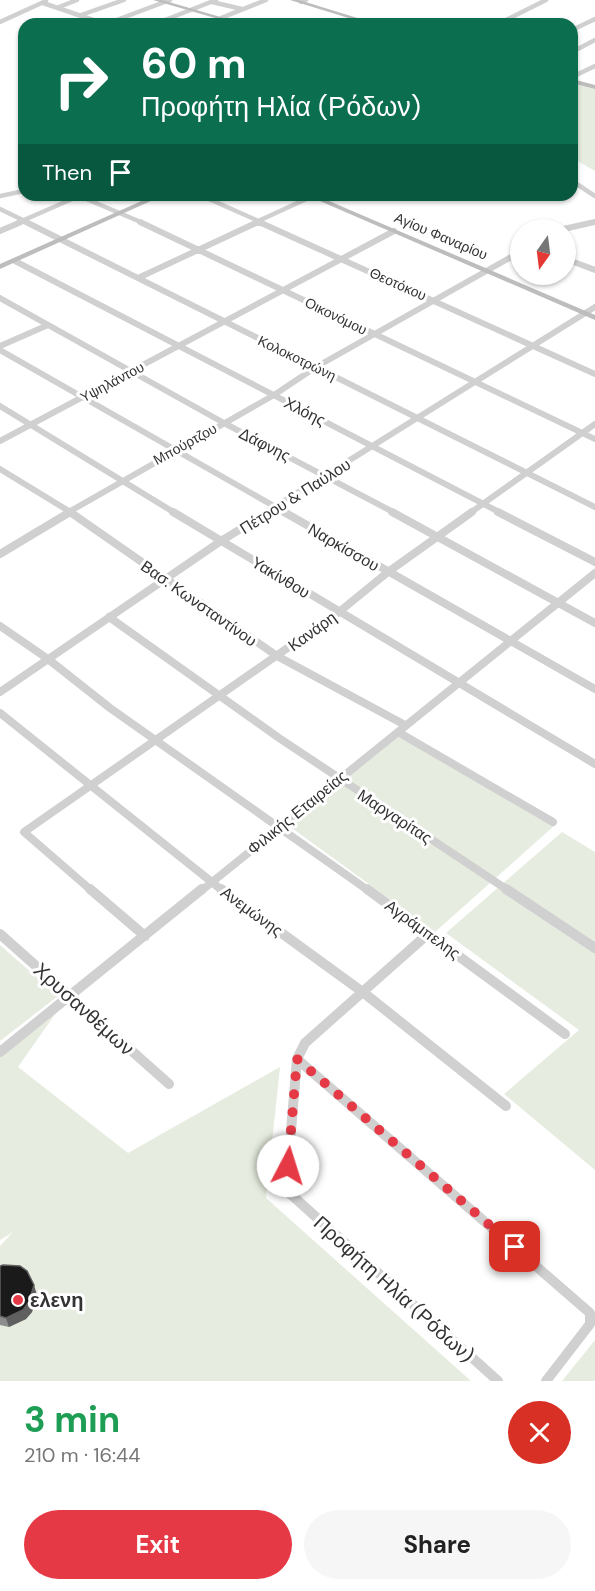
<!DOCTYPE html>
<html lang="en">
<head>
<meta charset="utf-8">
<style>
	:root { --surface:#fff; --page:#f6f6f6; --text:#222; --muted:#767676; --accent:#e63946 }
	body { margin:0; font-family:"DM Sans",sans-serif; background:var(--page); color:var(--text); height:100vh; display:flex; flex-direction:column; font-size:22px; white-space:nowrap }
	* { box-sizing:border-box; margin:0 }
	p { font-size:20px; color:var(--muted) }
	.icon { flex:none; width:33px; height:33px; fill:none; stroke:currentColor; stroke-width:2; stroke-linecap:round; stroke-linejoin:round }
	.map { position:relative; height:1381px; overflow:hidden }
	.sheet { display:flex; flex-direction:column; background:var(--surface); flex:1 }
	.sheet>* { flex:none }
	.banner { position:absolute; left:18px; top:18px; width:560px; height:183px; border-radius:18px; box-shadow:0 2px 4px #0004; background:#0b6e4f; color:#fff; overflow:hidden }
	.needle { width:39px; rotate:194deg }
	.buttons { position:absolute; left:510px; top:219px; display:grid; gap:12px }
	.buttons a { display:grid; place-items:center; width:66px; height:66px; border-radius:50%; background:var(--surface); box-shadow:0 2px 4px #0004; font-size:30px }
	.pin { position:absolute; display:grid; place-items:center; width:51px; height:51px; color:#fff; margin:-26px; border-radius:12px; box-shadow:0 3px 9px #0006 }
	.me { position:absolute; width:66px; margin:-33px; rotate:5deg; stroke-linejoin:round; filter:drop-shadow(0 0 4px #0008) }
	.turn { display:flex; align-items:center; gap:21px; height:126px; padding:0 24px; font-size:27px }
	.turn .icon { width:78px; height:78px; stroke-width:2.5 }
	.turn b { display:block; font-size:42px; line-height:51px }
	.then { display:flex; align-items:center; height:57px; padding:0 24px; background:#0003; gap:12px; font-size:22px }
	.round { display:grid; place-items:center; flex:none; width:63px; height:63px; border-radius:32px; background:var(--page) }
	.summary { display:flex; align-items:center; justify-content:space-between; height:102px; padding:0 24px }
	h1 { font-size:36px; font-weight:700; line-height:45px; color:#1e9e55 }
	.primary-button { display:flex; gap:12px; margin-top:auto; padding:12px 24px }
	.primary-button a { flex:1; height:69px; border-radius:36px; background:var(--accent); color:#fff; font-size:24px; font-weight:700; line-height:69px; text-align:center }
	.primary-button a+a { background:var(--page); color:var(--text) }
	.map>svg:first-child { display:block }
	.green { fill:#e6ecdf }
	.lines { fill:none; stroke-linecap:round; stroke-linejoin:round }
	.street-far3 { stroke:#d0d0d0; stroke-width:4.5 }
	.street-far2 { stroke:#d0d0d0; stroke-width:6 }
	.street-far1 { stroke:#d0d0d0; stroke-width:8 }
	.street { stroke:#d0d0d0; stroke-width:10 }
	.secondary { fill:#bdbdbd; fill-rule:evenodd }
	.wall { fill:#8c8c8c }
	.shaded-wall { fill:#5f5f5f }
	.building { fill:#1a1a1a; stroke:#5f5f5f; stroke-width:1.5 }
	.route { stroke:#e63946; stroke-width:10; stroke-dasharray:0 18 }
	.poi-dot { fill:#e63946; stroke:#fff; stroke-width:2 }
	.labels { text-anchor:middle; stroke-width:6; stroke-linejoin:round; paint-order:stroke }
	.far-street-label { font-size:14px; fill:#333; stroke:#fff }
	.street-label { font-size:16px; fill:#333; stroke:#fff }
	.near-street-label { font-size:20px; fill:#333; stroke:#fff }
	.near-poi-label { font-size:20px; font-weight:bold; fill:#333; stroke:#fff; text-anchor:start }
</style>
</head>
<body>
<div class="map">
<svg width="595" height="1381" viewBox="0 0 595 1381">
	<rect width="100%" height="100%" fill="#fff"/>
	<path class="green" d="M572 82 595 89V171L572 158Z
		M399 735 555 825 435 932 289 826 349 769Z
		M562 832 595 852V1170L504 1094 579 1030 446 933Z
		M0 945 58 996 0 1041Z
		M65 1000 18 1067 128 1153 280 1067 266 1198 471 1381H0V1246L13 1232 0 1240V1056Z
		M595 1340V1381H562Z"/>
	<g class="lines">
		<path class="street-far3" d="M212 2 242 9
			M301 2 306 0
			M43 3 105 24
			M59 7 77 0
			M81 15 124 0
			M221 18 266 0
			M0 22 46 1
			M106 24 170 0
			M155 24 216 0
			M498 24 546 0
			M572 30 595 19
			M572 52 595 40
			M572 77 595 66
			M572 181 595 196
			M77 195 143 223
			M200 195 263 223
			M0 196 24 191
			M0 209 29 223
			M17 223 79 196
			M254 223 315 195
			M589 223 595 222"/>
		<path class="street-far2" d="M26 222 595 507
			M140 222 595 439
			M259 222 595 374
			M559 230 595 222
			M0 231 21 222
			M566 259 595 270
			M15 261 501 513
			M138 278 258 222
			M0 298 224 423 395 513
			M0 346 48 325
			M0 350 286 513
			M0 406 175 513
			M0 441 394 231
			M0 469 72 513
			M67 513 274 395 316 367 520 252
			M265 513 595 307
			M470 513 595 424"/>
		<path class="street-far1" d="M70 512 277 656 405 725
			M173 512 595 764
			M284 512 595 689
			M392 512 595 623
			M498 512 595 562
			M0 554 70 512
			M109 617 279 738 509 891
			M0 626 48 659 110 708 369 891
			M0 692 221 541 268 512
			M0 713 223 891
			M398 732 553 822
			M92 891 24 832 339 612 388 572 472 512
			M201 891 595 573"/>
		<path class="street" d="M90 889 145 936
			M221 889 364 993 506 1106
			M367 889 565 1034
			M506 889 595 948
			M429 933 305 1043 297 1059 286 1190 498 1381
			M0 934 169 1084
			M0 1052 202 889
			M297 1059 590 1313V1324L546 1381"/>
		<path class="secondary" d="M153 0H162L224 18 209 24H200L215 18Z
			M290 0H299L377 24H368Z
			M572 79 595 85V89L572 83Z
			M155 195H164L0 269V264Z
			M306 195H315L595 315V320Z"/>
	</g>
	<path class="wall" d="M0 1266 37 1295 32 1312 26 1319 9 1327 0 1325Z"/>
	<path class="shaded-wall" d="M34 1285 37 1295 32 1312 26 1319 9 1327 6 1318Z"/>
	<path class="building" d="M3 1265 20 1266 27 1271 34 1285 29 1302 23 1310 6 1318 0 1316V1266Z"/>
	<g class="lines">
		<path class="route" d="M288 1166 297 1059 515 1247"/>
	</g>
	<circle class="poi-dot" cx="18" cy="1300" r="6"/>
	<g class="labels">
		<g class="far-street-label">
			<text transform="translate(441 236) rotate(23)" y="5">Αγίου Φαναρίου</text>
			<text transform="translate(398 284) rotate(24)" y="5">Θεοτόκου</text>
			<text transform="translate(336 316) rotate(26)" y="5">Οικονόμου</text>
			<text transform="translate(297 358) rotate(26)" y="5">Κολοκοτρώνη</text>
			<text transform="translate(112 382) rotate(-28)" y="5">Υψηλάντου</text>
			<text transform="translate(185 444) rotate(-29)" y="5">Μπούρτζου</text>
		</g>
		<g class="street-label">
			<text transform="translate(305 411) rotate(27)" y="6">Χλόης</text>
			<text transform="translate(265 444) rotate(27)" y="6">Δάφνης</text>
			<text transform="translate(295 496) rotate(-32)" y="6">Πέτρου &amp; Παύλου</text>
			<text transform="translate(344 547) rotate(30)" y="6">Ναρκίσσου</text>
			<text transform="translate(281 577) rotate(31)" y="6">Υακίνθου</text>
			<text transform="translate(199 603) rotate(35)" y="6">Βασ. Κωνσταντίνου</text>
			<text transform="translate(312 631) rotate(-36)" y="6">Κανάρη</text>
			<text transform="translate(297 812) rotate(-39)" y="6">Φιλικής Εταιρείας</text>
			<text transform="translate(395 816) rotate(33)" y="6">Μαργαρίτας</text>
			<text transform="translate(252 911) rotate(36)" y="6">Ανεμώνης</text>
			<text transform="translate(423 929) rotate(36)" y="6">Αγράμπελης</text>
		</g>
		<g class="near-street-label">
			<text transform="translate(84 1009) rotate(42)" y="7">Χρυσανθέμων</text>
			<text transform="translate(394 1289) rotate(42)" y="7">Προφήτη Ηλία (Ρόδων)</text>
		</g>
		<g class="near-poi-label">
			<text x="30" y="1307">ελενη</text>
		</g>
	</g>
</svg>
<div class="buttons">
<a><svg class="needle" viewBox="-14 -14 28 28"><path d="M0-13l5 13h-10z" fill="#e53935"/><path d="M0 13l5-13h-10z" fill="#767676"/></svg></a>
</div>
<div class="pin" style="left:515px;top:1247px;background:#d93025"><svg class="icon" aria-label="arrive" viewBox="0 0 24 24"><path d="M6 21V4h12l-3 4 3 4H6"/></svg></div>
<svg class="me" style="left:288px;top:1166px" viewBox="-20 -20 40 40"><circle r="19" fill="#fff"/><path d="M0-13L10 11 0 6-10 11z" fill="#e63946"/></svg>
<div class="banner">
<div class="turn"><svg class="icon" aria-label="right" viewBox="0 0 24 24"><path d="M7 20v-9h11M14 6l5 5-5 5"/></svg><div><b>60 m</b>Προφήτη Ηλία (Ρόδων)</div></div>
<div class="then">Then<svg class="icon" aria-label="arrive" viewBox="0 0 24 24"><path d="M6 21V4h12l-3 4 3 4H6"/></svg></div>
</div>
</div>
<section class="sheet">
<div class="summary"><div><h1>3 min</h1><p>210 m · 16:44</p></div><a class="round" style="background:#d93025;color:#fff"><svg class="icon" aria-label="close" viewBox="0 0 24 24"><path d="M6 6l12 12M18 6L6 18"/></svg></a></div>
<div class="primary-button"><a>Exit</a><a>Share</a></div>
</section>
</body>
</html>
